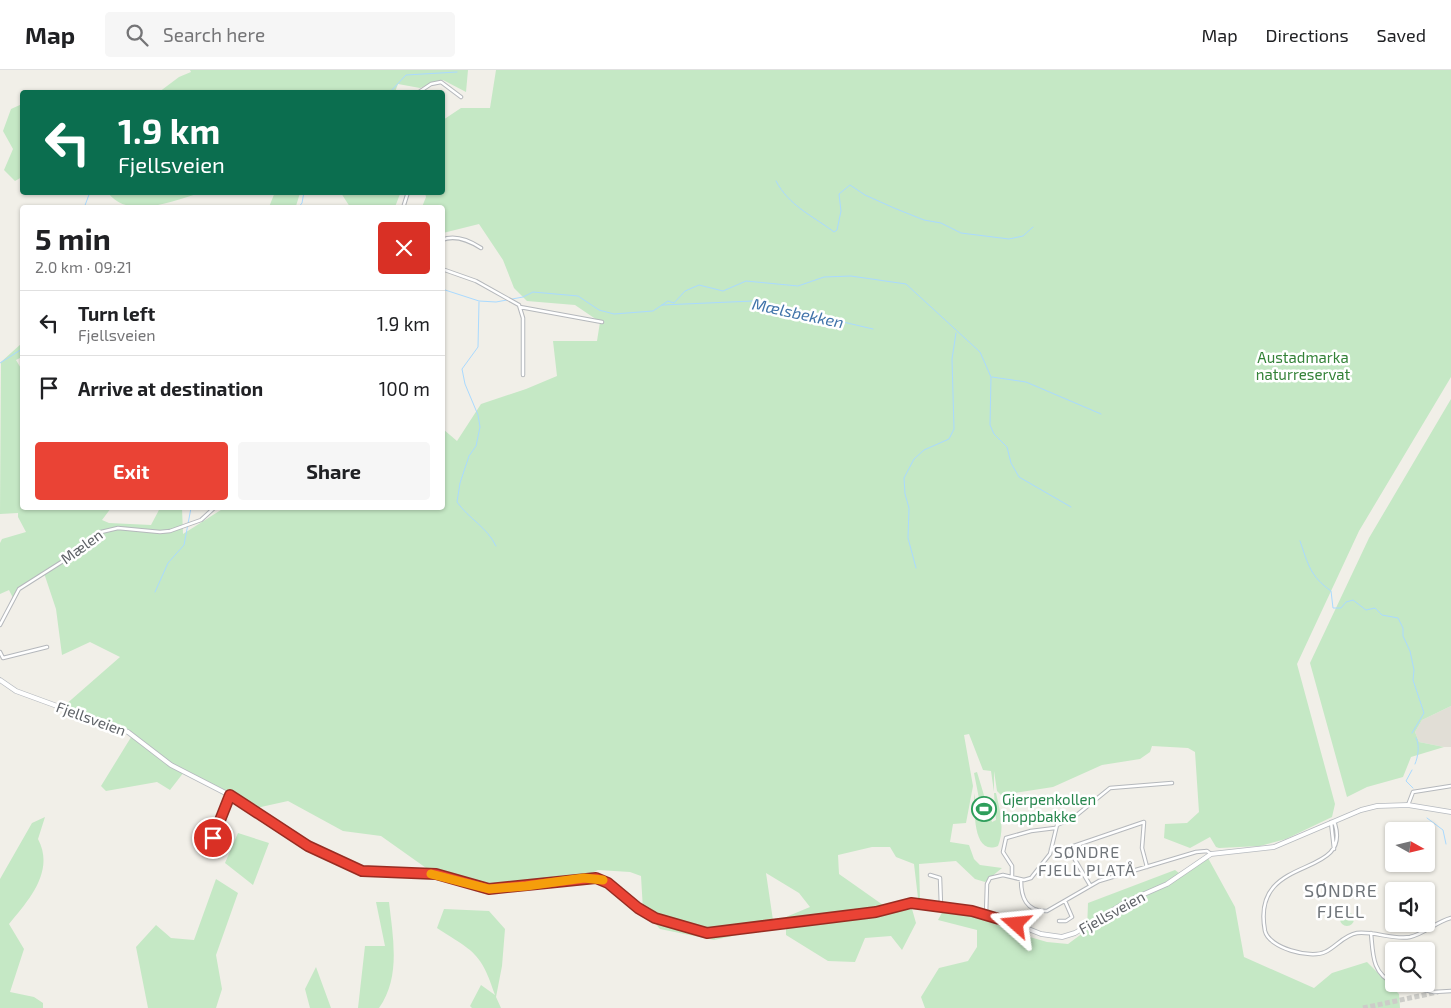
<!DOCTYPE html>
<html lang="en">
<head>
<meta charset="utf-8">
<style>
	:root { --surface:#fff; --page:#f6f6f6; --text:#202124; --muted:#757577; --line:#e0e0e0; --accent:#ea4335 }
	body { margin:0; font-family:"Exo 2",sans-serif; background:var(--page); color:var(--text); height:100vh; display:flex; flex-direction:column; font-size:19px; white-space:nowrap }
	* { box-sizing:border-box; margin:0 }
	p { font-size:16px; color:var(--muted) }
	.icon { flex:none; width:28px; height:28px; fill:none; stroke:currentColor; stroke-width:2; stroke-linecap:round; stroke-linejoin:round }
	.map { position:relative; flex:1; overflow:hidden }
	.sheet { position:absolute; left:20px; top:135px; width:425px; height:305px; display:flex; flex-direction:column; background:var(--surface); border-radius:5px; box-shadow:0 1px 4px #0004 }
	.sheet>* { flex:none }
	.hud { position:absolute; left:20px; top:20px; width:425px; height:105px; border-radius:5px; box-shadow:0 1px 4px #0004; background:#0b6e4f; color:#fff; overflow:hidden }
	.needle { width:32px; rotate:98deg }
	.fabs { position:absolute; left:1385px; top:752px; display:grid; gap:10px }
	.fabs a { display:grid; place-items:center; width:50px; height:50px; border-radius:5px; background:var(--surface); box-shadow:0 1px 4px #0004; font-size:25px }
	.pin { position:absolute; display:grid; place-items:center; width:42px; height:42px; color:#fff; margin:-21px; border:2px solid #fff; border-radius:50%; box-shadow:0 1px 5px #0007 }
	.me { position:absolute; width:55px; margin:-28px; rotate:288deg; stroke-linejoin:round; filter:drop-shadow(0 0 4px #0008) }
	.turn { display:flex; align-items:center; gap:18px; height:105px; padding:0 15px; font-size:22px }
	.turn .icon { width:65px; height:65px; stroke-width:2.5 }
	.turn b { display:block; font-size:35px; line-height:42px }
	.round { display:grid; place-items:center; flex:none; width:52px; height:52px; border-radius:5px; background:var(--page) }
	.head { display:flex; align-items:center; justify-content:space-between; height:85px; padding:0 15px }
	h1 { font-size:30px; font-weight:700; line-height:38px }
	.primary-button { display:flex; gap:10px; margin-top:auto; padding:10px 15px }
	.primary-button a { flex:1; height:58px; border-radius:5px; background:var(--accent); color:#fff; font-size:20px; font-weight:700; line-height:58px; text-align:center }
	.primary-button a+a { background:var(--page); color:var(--text) }
	ul { padding:0; list-style:none }
	li { display:flex; align-items:center; gap:15px; height:65px; padding:0 15px; border-top:1px solid var(--line) }
	li div { flex:1 }
	li b { display:block; font-size:19px }
	li em { font-style:normal }
	header { display:flex; align-items:center; gap:30px; box-sizing:border-box; height:70px; padding:0 25px; background:var(--surface); border-bottom:1px solid var(--line) }
	header strong { font-size:24px }
	nav { display:flex; gap:28px; margin-inline-start:auto; font-size:18px }
	.search { width:350px; height:45px; background:var(--page); display:flex; align-items:center; gap:12px; box-sizing:border-box; padding:0 18px; border-radius:5px; color:var(--muted); font-size:19px }
	.map>svg:first-child { display:block }
	.education { fill:#e1ded6 }
	.green { fill:#c5e8c5 }
	.lines { fill:none; stroke-linecap:round; stroke-linejoin:round }
	.stream { stroke:#aadaff; stroke-width:1 }
	.highway-tunnel { stroke:#ccccc8; stroke-width:5; stroke-dasharray:5 2.5; stroke-linecap:butt }
	.street-casing { stroke:#b5b8bc; stroke-width:4.5 }
	.secondary-casing { stroke:#b6babf; stroke-width:5.5 }
	.street { stroke:#fff; stroke-width:2.5 }
	.secondary { stroke:#fff; stroke-width:4 }
	.route-casing { stroke:#982c22; stroke-width:12 }
	.route { stroke:#ea4335; stroke-width:9 }
	.slow { stroke:#f59e0b; stroke-width:9 }
	.labels { text-anchor:middle; stroke-width:5; stroke-linejoin:round; paint-order:stroke }
	.park-label { font-size:15px; fill:#348238; stroke:#fff }
	.street-label { font-size:15px; fill:#5f6368; stroke:#fff }
	.leisure-label { font-size:15px; fill:#27864d; stroke:#fff; text-anchor:start }
	.water-label { font-size:16px; font-style:italic; fill:#4174aa; stroke:#fff }
	.neighbourhood-label { font-size:16px; letter-spacing:1px; fill:#70757a; stroke:#fff }
	.quarter-label { font-size:18px; letter-spacing:1px; fill:#70757a; stroke:#fff }
</style>
</head>
<body>
<header>
<strong>Map</strong>
<div class="search"><svg class="icon" aria-label="search" viewBox="0 0 24 24"><circle cx="10" cy="10" r="6"/><path d="M15 15l6 6"/></svg>Search here</div>
<nav><a>Map</a><a>Directions</a><a>Saved</a></nav>
</header>
<div class="map">
<svg width="1451" height="938" viewBox="0 0 1451 938">
	<rect width="100%" height="100%" fill="#f1efe8"/>
	<path class="education" d="M1451 636V677H1444L1419 672 1415 662 1422 650Z
		M1422 752 1432 770 1433 792 1414 801 1402 800 1403 794H1426V761H1419Z"/>
	<path class="green" d="M190 0H468L466 22 443 10 420 18 398 14 395 22H159L179 7 191 2Z
		M496 0H1451V307L1359 461 1297 594 1335 734 1332 747 1286 769 1260 776 1219 778 1216 777 1210 767 1190 778 1164 768 1165 754 1187 753 1199 742 1195 682 1188 678 1152 676 1150 682 1140 689 1102 695 1053 717 1001 725 997 721 994 701V722L991 701 983 700 969 664 964 665 973 716 966 753 953 754 950 772 969 775 974 789 980 795 1002 798 985 812 975 809 956 791 919 794 920 829 918 828 914 794 896 787 890 777H872L838 785 839 804 893 842 912 839 916 853 902 880 891 866 865 868 855 892 828 891 786 865V847L810 837 799 823 766 803 774 857 714 870 660 859 643 840 641 806 630 802 598 800 581 808 563 812 491 819 436 805 381 766 343 761 288 731 252 739 184 702 170 720 157 712 106 721 101 716 133 664 64 636 120 587 90 572 62 585 56 539 44 503 22 516 13 528 9 520 0 524V473L2 469 26 462 18 447V443L0 444 1 292 22 273V287L16 290 22 300V438H111L102 450 109 453 151 455 160 438H182L183 464 224 438H442L443 359 457 371 481 334 526 319 557 306 553 271H597L600 252 575 235 527 231 514 218 503 190 479 154 443 163 442 138 422 137 426 127 425 123 442 122 443 50 461 38H490Z
		M22 34V107L15 111 4 100 13 79 3 61 11 39Z
		M275 122 300 123 296 136 269 137Z
		M393 122 400 124 395 137H350L341 123Z
		M108 123H200C173 131 129 150 108 123Z
		M1451 329V636L1422 650 1415 662 1419 672 1444 677 1411 687 1403 707 1367 717 1347 727 1310 593 1369 468Z
		M977 702 992 752 996 750 994 723H996C1000 741 1005 758 998 776 971 787 975 734 974 723L977 736 983 749 974 703Z
		M45 747 38 769C55 801 29 830 9 854L24 879 10 922 34 927 43 933V938H0V809L32 753Z
		M238 763 269 773 253 815 225 793Z
		M1208 788 1235 837 1244 887 1314 918 1332 903 1367 892 1399 924 1400 938H925L921 927 939 898 968 891 977 877V860L938 850 944 839 984 846 1023 865 1047 872 1068 874 1087 860 1088 833 1175 800 1183 806Z
		M216 809 238 823 216 885 222 919 216 938H148L136 877 156 855 171 868 194 870Z
		M376 832H389C393 868 401 907 379 938H358L365 876H385Z
		M444 839 489 841 505 859 502 896 496 927 501 938H472L470 936 481 915 495 925C481 882 474 882 437 858Z
		M1340 849a7 7 0 1 1 14 0a7 7 0 1 1-14 0Z
		M316 897 331 938H310L305 919Z"/>
	<g class="lines">
		<path class="stream" d="M390 22 406 5 457 2
			M776 111C789 136 813 146 834 162L837 160 841 141 839 124 850 115 865 125 894 138 924 150 941 153 961 163 1009 169 1023 166 1033 157
			M84 138 90 122
			M298 138 302 133 304 122
			M442 219 479 231 496 232 523 227 533 222 578 226 599 240 614 244 653 241 668 231 674 233 685 221 699 215 723 221 746 211 798 216 824 207 851 206 906 214 980 282 991 307 990 355 994 364 1007 377 1011 393 1019 407 1071 437
			M479 232 478 277 462 299 465 314 478 345 480 357 476 376 469 386 460 413 457 432C469 449 487 457 496 476
			M662 235 753 231 873 259
			M0 293 22 279
			M992 307 1026 312 1101 344
			M1300 471C1308 494 1310 506 1331 521L1333 538H1341L1346 532 1353 530 1366 540 1375 538 1382 545 1398 548 1403 558V566L1410 581 1414 600 1413 610 1424 643 1412 663
			M916 498 908 468 909 438 905 424 904 408 914 389 924 380 949 369 954 359 952 289 956 263
			M155 522 168 493 184 475 191 438
			M1415 694C1418 687 1420 675 1416 668
			M1412 700 1406 711 1413 718
			M1427 748 1443 760 1446 774"/>
		<path class="highway-tunnel" d="M1363 938 1438 922"/>
		<defs>
			<path id="street" d="M419 22 431 14 441 12 461 27
				M403 138 408 122
				M442 170C456 164 470 171 481 178
				M442 199 476 211 519 235 523 248V305
				M520 237 602 252
				M0 555 19 519 71 486 97 463 118 458 160 462 170 461 201 450 214 438
				M0 582 3 588 47 577
				M1408 735 1413 722 1451 716
				M1331 752 1335 754C1352 811 1250 782 1265 861 1269 878 1310 889 1325 882 1336 877 1344 865 1357 863 1374 861 1393 870 1410 867 1424 864 1436 852 1451 848
				M1331 752 1334 779
				M210 774 230 725
				M1068 778 1090 815
				M1051 779 1062 780 1144 752 1142 778 1147 797
				M930 805 940 808 941 836
				M1012 806V796L1003 782 1006 768 1031 761 1055 758
				M1021 810C1021 827 1026 842 1047 841L1099 811 1196 782 1207 781 1211 784
				M986 845 987 814 990 808 1003 805 1024 810 1031 808 1050 784 1057 755 1073 748 1110 718 1172 713
				M1059 851H1066L1072 847 1065 831
				M1371 863C1373 884 1372 904 1394 913
				M1395 914 1434 922 1451 921"/>
			<path id="secondary" d="M0 610 16 621 128 662 171 695 243 732 308 776 355 799 367 801 436 805 489 819 526 817 584 808H598L649 845 668 853 707 863 876 842 917 833 979 843 1016 854 1041 864 1062 867 1075 863 1126 832 1167 814 1211 784 1274 777 1361 740 1377 736 1408 735 1451 742"/>
		</defs>
		<use href="#street" class="street-casing"/>
		<use href="#secondary" class="secondary-casing"/>
		<use href="#street" class="street"/>
		<use href="#secondary" class="secondary"/>
	</g>
	<g class="lines">
		<defs>
			<path id="route" d="M213 768 230 725 308 776 362 801 436 804 489 819 596 808 608 813 638 838 655 848 707 863 876 842 911 833 972 841 1016 854"/>
		</defs>
		<use href="#route" class="route-casing"/>
		<use href="#route" class="route"/>
		<path class="slow" d="M431 804 489 819 526 816 584 808 603 810"/>
	</g>
	<defs>
		<symbol id="stadium-ring" viewBox="-11 -11 22 22"><circle r="9.5" fill="#fff" stroke="#2e9e5b" stroke-width="1.5"/><path d="M0-5a6.5 5 0 1 0 0 10a6.5 5 0 1 0 0-10ZM-3.5-1.8h7v3.6h-7Z" fill="#2e9e5b"/></symbol>
	</defs>
	<g fill-rule="evenodd">
		<use href="#stadium-ring" x="970" y="725" width="28" height="28"/>
	</g>
	<g class="labels">
		<g class="park-label">
			<text x="1303" y="293">Austadmarka<tspan x="1303" dy="17">naturreservat</tspan></text>
		</g>
		<g class="street-label">
			<text transform="translate(82 477) rotate(-36)" y="5">Mælen</text>
			<text transform="translate(91 649) rotate(20)" y="5">Fjellsveien</text>
			<text transform="translate(1112 843) rotate(-29)" y="5">Fjellsveien</text>
		</g>
		<g class="leisure-label">
			<text x="1002" y="735">Gjerpenkollen<tspan x="1002" dy="17">hoppbakke</tspan></text>
		</g>
		<g class="water-label">
			<text transform="translate(798 243) rotate(12)" y="6">Mælsbekken</text>
		</g>
		<g class="neighbourhood-label">
			<text x="1087" y="788">SØNDRE<tspan x="1087" dy="18">FJELL PLATÅ</tspan></text>
		</g>
		<g class="quarter-label">
			<text x="1341" y="827">SØNDRE<tspan x="1341" dy="21">FJELL</tspan></text>
		</g>
	</g>
</svg>
<div class="fabs">
<a><svg class="needle" viewBox="-14 -14 28 28"><path d="M0-13l5 13h-10z" fill="#e53935"/><path d="M0 13l5-13h-10z" fill="#757577"/></svg></a>
<a><svg class="icon" aria-label="sound" viewBox="0 0 24 24"><path d="M4 9h4l5-4v14l-5-4H4zM17 9q2 3 0 6"/></svg></a>
<a><svg class="icon" aria-label="search" viewBox="0 0 24 24"><circle cx="10" cy="10" r="6"/><path d="M15 15l6 6"/></svg></a>
</div>
<div class="pin" style="left:213px;top:768px;background:#d93025"><svg class="icon" aria-label="arrive" viewBox="0 0 24 24"><path d="M6 21V4h12l-3 4 3 4H6"/></svg></div>
<svg class="me" style="left:1016px;top:854px" viewBox="-20 -20 40 40"><path d="M0-17L14 15 0 8-14 15z" fill="#ea4335" stroke="#fff" stroke-width="4"/></svg>
<div class="hud">
<div class="turn"><svg class="icon" aria-label="left" viewBox="0 0 24 24"><path d="M17 20v-9H6M10 6l-5 5 5 5"/></svg><div><b>1.9 km</b>Fjellsveien</div></div>
</div>
<section class="sheet">
<div class="head"><div><h1>5 min</h1><p>2.0 km · 09:21</p></div><a class="round" style="background:#d93025;color:#fff"><svg class="icon" aria-label="close" viewBox="0 0 24 24"><path d="M6 6l12 12M18 6L6 18"/></svg></a></div>
<ul>
<li><svg class="icon" aria-label="left" viewBox="0 0 24 24"><path d="M17 20v-9H6M10 6l-5 5 5 5"/></svg><div><b>Turn left</b><p>Fjellsveien</p></div><em>1.9 km</em></li>
<li><svg class="icon" aria-label="arrive" viewBox="0 0 24 24"><path d="M6 21V4h12l-3 4 3 4H6"/></svg><div><b>Arrive at destination</b></div><em>100 m</em></li>
</ul>
<div class="primary-button"><a>Exit</a><a>Share</a></div>
</section>
</div>
</body>
</html>
